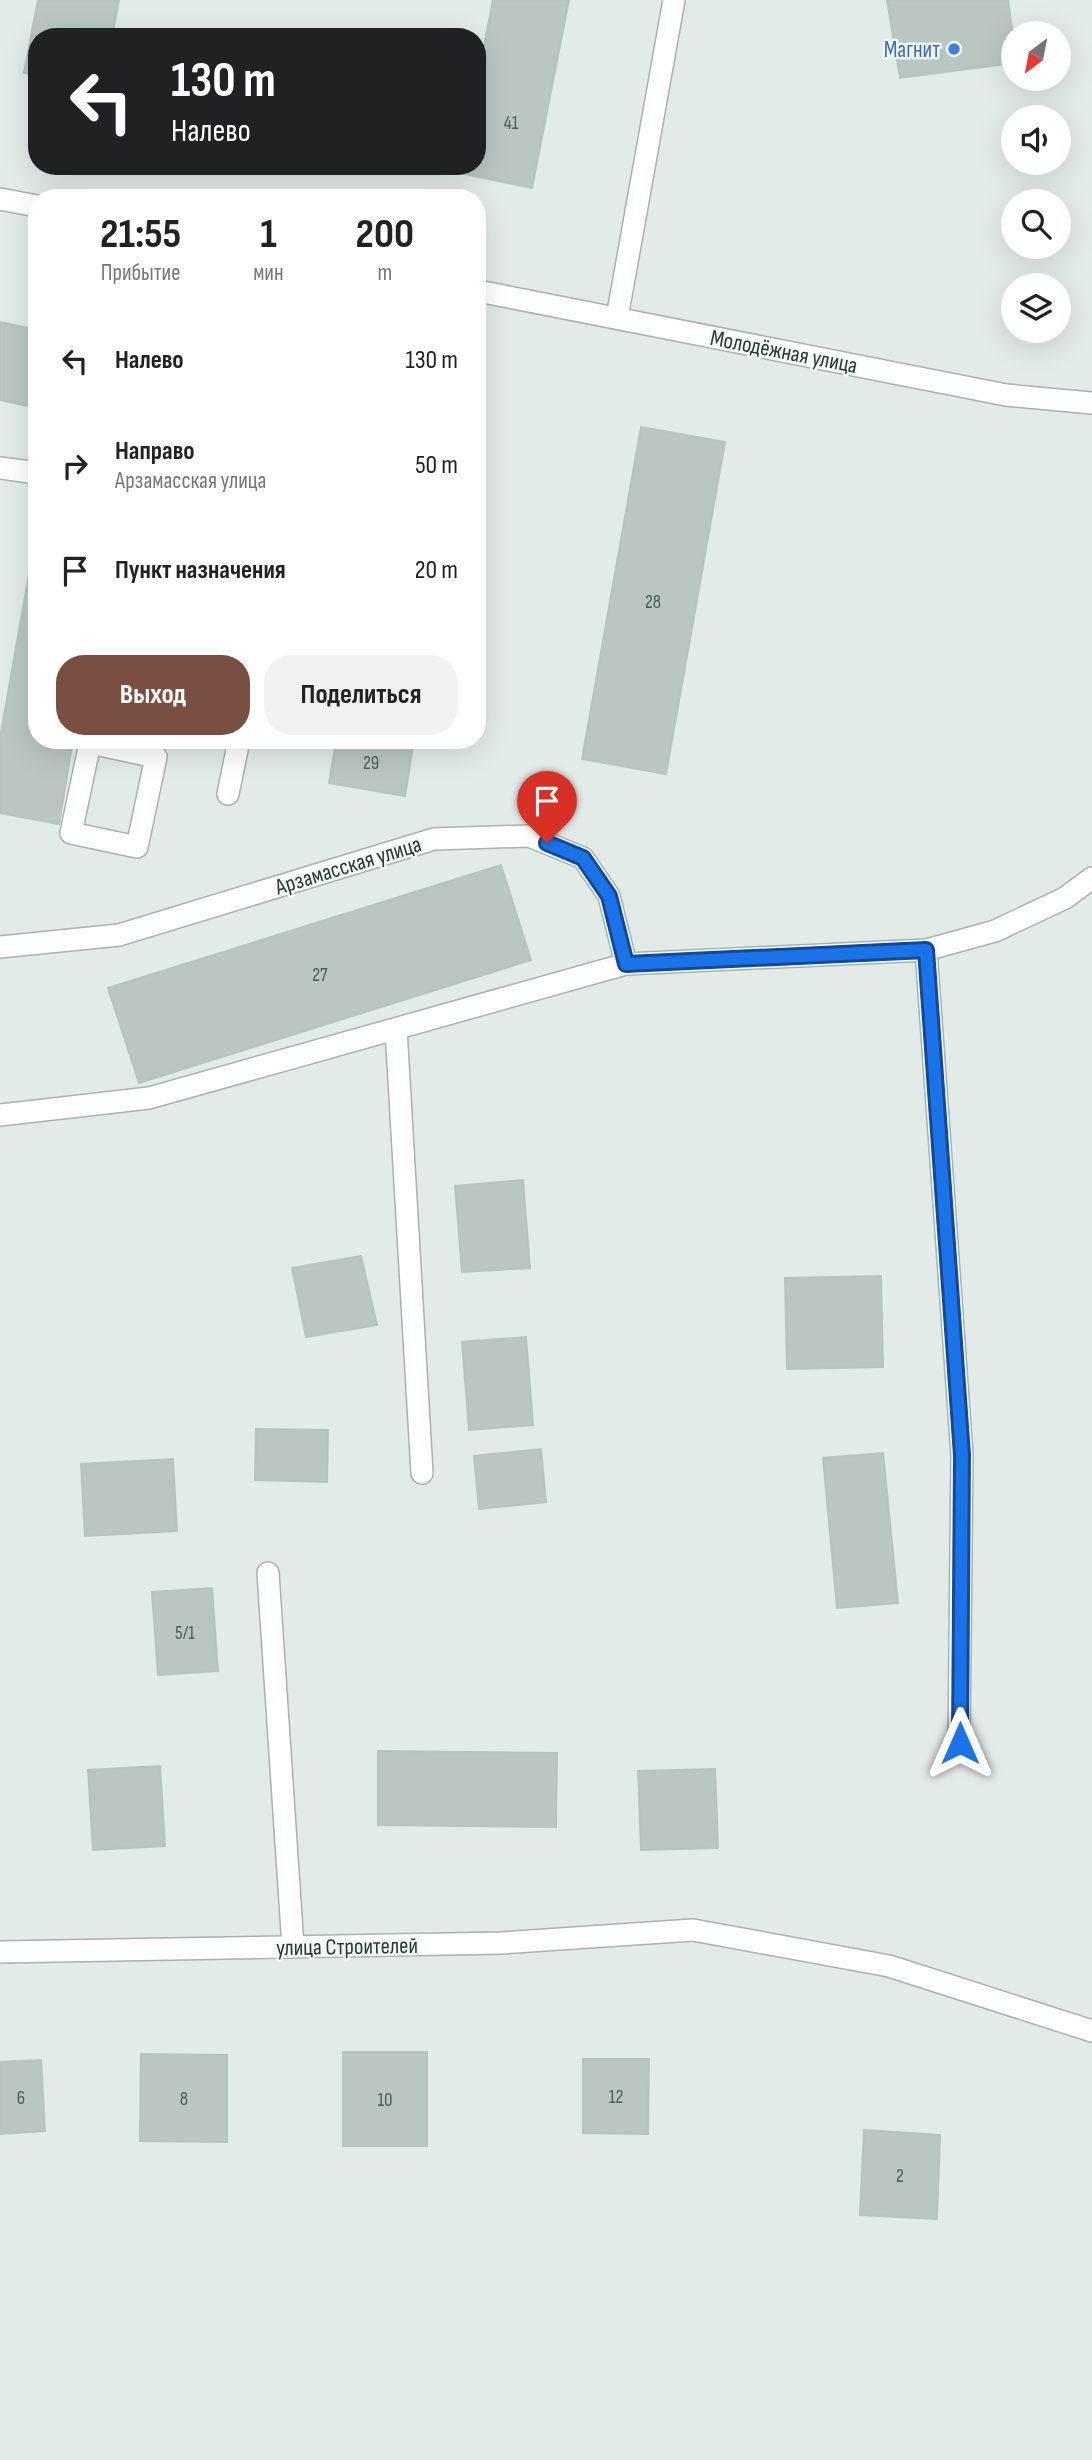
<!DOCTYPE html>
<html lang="ru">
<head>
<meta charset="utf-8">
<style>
	:root { --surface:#fff; --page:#f2f2f2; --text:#222; --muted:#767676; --accent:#794f42 }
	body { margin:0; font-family:"Sofia Sans Condensed",sans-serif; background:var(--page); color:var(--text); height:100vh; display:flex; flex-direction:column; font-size:26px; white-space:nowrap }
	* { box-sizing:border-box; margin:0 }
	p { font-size:23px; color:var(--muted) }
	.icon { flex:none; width:38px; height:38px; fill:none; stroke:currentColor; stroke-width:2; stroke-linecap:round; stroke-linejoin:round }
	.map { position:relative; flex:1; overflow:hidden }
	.side { position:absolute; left:28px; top:189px; width:458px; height:560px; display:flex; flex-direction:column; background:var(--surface); border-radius:28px; box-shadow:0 7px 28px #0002 }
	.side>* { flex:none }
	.guide { position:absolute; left:28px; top:28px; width:458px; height:147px; border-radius:28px; box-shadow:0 7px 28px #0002; background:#202124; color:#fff; overflow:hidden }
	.needle { width:46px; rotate:212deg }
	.buttons { position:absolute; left:1001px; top:21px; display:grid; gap:14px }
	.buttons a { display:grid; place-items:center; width:70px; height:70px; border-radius:50%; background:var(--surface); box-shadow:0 7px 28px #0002; font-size:35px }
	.pin { position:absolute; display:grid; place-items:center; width:60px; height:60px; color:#fff; margin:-72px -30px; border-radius:50% 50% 50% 0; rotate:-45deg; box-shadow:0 0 7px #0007 }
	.pin .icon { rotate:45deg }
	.me { position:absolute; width:77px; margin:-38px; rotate:0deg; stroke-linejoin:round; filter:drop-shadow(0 0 5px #0008) }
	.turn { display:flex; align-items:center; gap:24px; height:147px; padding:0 28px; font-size:32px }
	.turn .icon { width:91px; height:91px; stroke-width:2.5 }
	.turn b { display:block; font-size:49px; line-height:60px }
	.eta { display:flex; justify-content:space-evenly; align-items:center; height:119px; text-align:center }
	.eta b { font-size:42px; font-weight:700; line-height:49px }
	.primary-button { display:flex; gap:14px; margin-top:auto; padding:14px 28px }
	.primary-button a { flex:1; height:80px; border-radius:28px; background:var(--accent); color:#fff; font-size:28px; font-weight:700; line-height:80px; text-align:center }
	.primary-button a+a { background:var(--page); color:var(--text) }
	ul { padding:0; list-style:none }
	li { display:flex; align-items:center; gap:21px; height:105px; padding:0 28px }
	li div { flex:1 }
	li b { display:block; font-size:26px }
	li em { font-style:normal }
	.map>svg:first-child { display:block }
	.building { fill:#b9c6c1; stroke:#b6c4bf; stroke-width:2 }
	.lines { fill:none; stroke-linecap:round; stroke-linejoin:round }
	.minor-casing { stroke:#a6b3af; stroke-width:24 }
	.minor { stroke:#fff; stroke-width:21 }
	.route-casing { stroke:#114b97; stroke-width:18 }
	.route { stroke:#1a73e8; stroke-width:12 }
	.shop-dot { fill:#3f7fe0; stroke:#f4f8f6; stroke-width:2.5 }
	.labels { text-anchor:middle; stroke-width:5; stroke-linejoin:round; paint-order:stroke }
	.number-label { font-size:19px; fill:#4a5e58 }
	.shop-label { font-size:23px; fill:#366cbe; stroke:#f4f8f6; text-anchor:end }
	.street-label { font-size:23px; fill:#253b35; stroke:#f4f8f6 }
</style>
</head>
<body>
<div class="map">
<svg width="1092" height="2460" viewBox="0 0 1092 2460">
	<rect width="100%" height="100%" fill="#e3ebe8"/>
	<path class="building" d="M38 0H119L112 37H37V75L24 73Z
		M493 0H569L532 188 459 173 460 166H478V77Z
		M887 0H1008L1013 35V63L900 78Z
		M0 322 37 330V408L0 400Z
		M641 427 725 442 666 774 582 759Z
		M37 529V740H73L59 824 0 813V738Z
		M336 740H414L405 796 329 783Z
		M501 865 531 960 139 1083 108 988Z
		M523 1180 530 1268 462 1272 455 1186Z
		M361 1256 377 1325 306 1337 292 1268Z
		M881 1276 883 1367 787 1369 785 1278Z
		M526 1337 533 1425 469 1430 462 1342Z
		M256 1429 328 1430 327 1482 255 1480Z
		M541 1449 546 1502 479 1509 474 1456Z
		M883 1453 898 1603 837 1608 823 1458Z
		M173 1459 177 1531 85 1536 81 1464Z
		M212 1588 218 1671 158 1675 152 1592Z
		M378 1751 557 1753 556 1827 378 1825Z
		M160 1766 165 1846 93 1850 88 1770Z
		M715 1769 718 1848 641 1850 638 1771Z
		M343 2052H427V2146H343Z
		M141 2054 227 2055V2142L140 2141Z
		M583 2059H649L648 2134 583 2133Z
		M41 2060 45 2131 0 2134V2062Z
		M864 2130 940 2135 937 2219 860 2215Z"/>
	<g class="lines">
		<defs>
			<path id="minor" d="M0 199 37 206
				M478 291 1006 395 1092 403
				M617 318 674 0
				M0 468 37 473
				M90 743 156 757 137 847 71 833Z
				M228 794 239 740
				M0 947 119 935 434 839 529 836 583 858 609 896 626 964
				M926 950 962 1455 959 1743
				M396 1029 422 1473
				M0 1115 149 1098 626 964 926 950 995 931 1065 898 1092 878
				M268 1573 293 1947
				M0 1952 502 1943 693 1930 889 1966 1092 2031"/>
		</defs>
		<use href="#minor" class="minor-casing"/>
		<use href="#minor" class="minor"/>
	</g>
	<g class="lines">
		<defs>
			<path id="route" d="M547 843 583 858 609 896 626 964 926 950 962 1455 960 1743"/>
		</defs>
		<use href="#route" class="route-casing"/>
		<use href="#route" class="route"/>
	</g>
	<circle class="shop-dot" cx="954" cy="49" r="7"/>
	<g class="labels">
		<g class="number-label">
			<text x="511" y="129">41</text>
			<text x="653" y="608">28</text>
			<text x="371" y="769">29</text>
			<text x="320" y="981">27</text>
			<text x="185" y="1639">5/1</text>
			<text x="616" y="2103">12</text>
			<text x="21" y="2104">6</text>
			<text x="184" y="2105">8</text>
			<text x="385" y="2106">10</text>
			<text x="900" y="2182">2</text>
		</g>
		<g class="shop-label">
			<text x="940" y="57">Магнит</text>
		</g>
		<g class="street-label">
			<text transform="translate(784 351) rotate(11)" y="8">Молодёжная улица</text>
			<text transform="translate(348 865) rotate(-17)" y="8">Арзамасская улица</text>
			<text transform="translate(347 1946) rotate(-1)" y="8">улица Строителей</text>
		</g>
	</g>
</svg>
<div class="buttons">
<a><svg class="needle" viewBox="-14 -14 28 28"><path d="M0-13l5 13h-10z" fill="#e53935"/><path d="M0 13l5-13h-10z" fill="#767676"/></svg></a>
<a><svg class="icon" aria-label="sound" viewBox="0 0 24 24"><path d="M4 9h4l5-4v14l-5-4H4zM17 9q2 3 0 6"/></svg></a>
<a><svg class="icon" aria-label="search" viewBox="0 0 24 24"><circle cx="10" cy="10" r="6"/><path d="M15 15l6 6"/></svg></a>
<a><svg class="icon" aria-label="layers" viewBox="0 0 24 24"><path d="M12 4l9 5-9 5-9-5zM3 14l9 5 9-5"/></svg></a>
</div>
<div class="pin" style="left:547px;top:843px;background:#d93025"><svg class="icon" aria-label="arrive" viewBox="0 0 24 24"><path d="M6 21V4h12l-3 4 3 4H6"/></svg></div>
<svg class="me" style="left:960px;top:1743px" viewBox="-20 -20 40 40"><path d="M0-17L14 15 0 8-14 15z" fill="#1a73e8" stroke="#fff" stroke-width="4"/></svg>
<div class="guide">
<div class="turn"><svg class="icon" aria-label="left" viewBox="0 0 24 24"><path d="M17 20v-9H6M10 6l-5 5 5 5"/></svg><div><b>130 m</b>Налево</div></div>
</div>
<section class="side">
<div class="eta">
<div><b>21:55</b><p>Прибытие</p></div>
<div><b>1</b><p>мин</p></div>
<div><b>200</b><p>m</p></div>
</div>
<ul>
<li><svg class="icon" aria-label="left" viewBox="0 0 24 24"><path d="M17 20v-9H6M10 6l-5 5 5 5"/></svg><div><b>Налево</b></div><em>130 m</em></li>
<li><svg class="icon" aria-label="right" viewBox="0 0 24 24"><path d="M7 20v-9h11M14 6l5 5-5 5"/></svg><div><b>Направо</b><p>Арзамасская улица</p></div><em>50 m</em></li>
<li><svg class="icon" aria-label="arrive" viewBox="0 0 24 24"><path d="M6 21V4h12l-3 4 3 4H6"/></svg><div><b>Пункт назначения</b></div><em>20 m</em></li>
</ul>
<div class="primary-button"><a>Выход</a><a>Поделиться</a></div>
</section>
</div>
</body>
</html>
